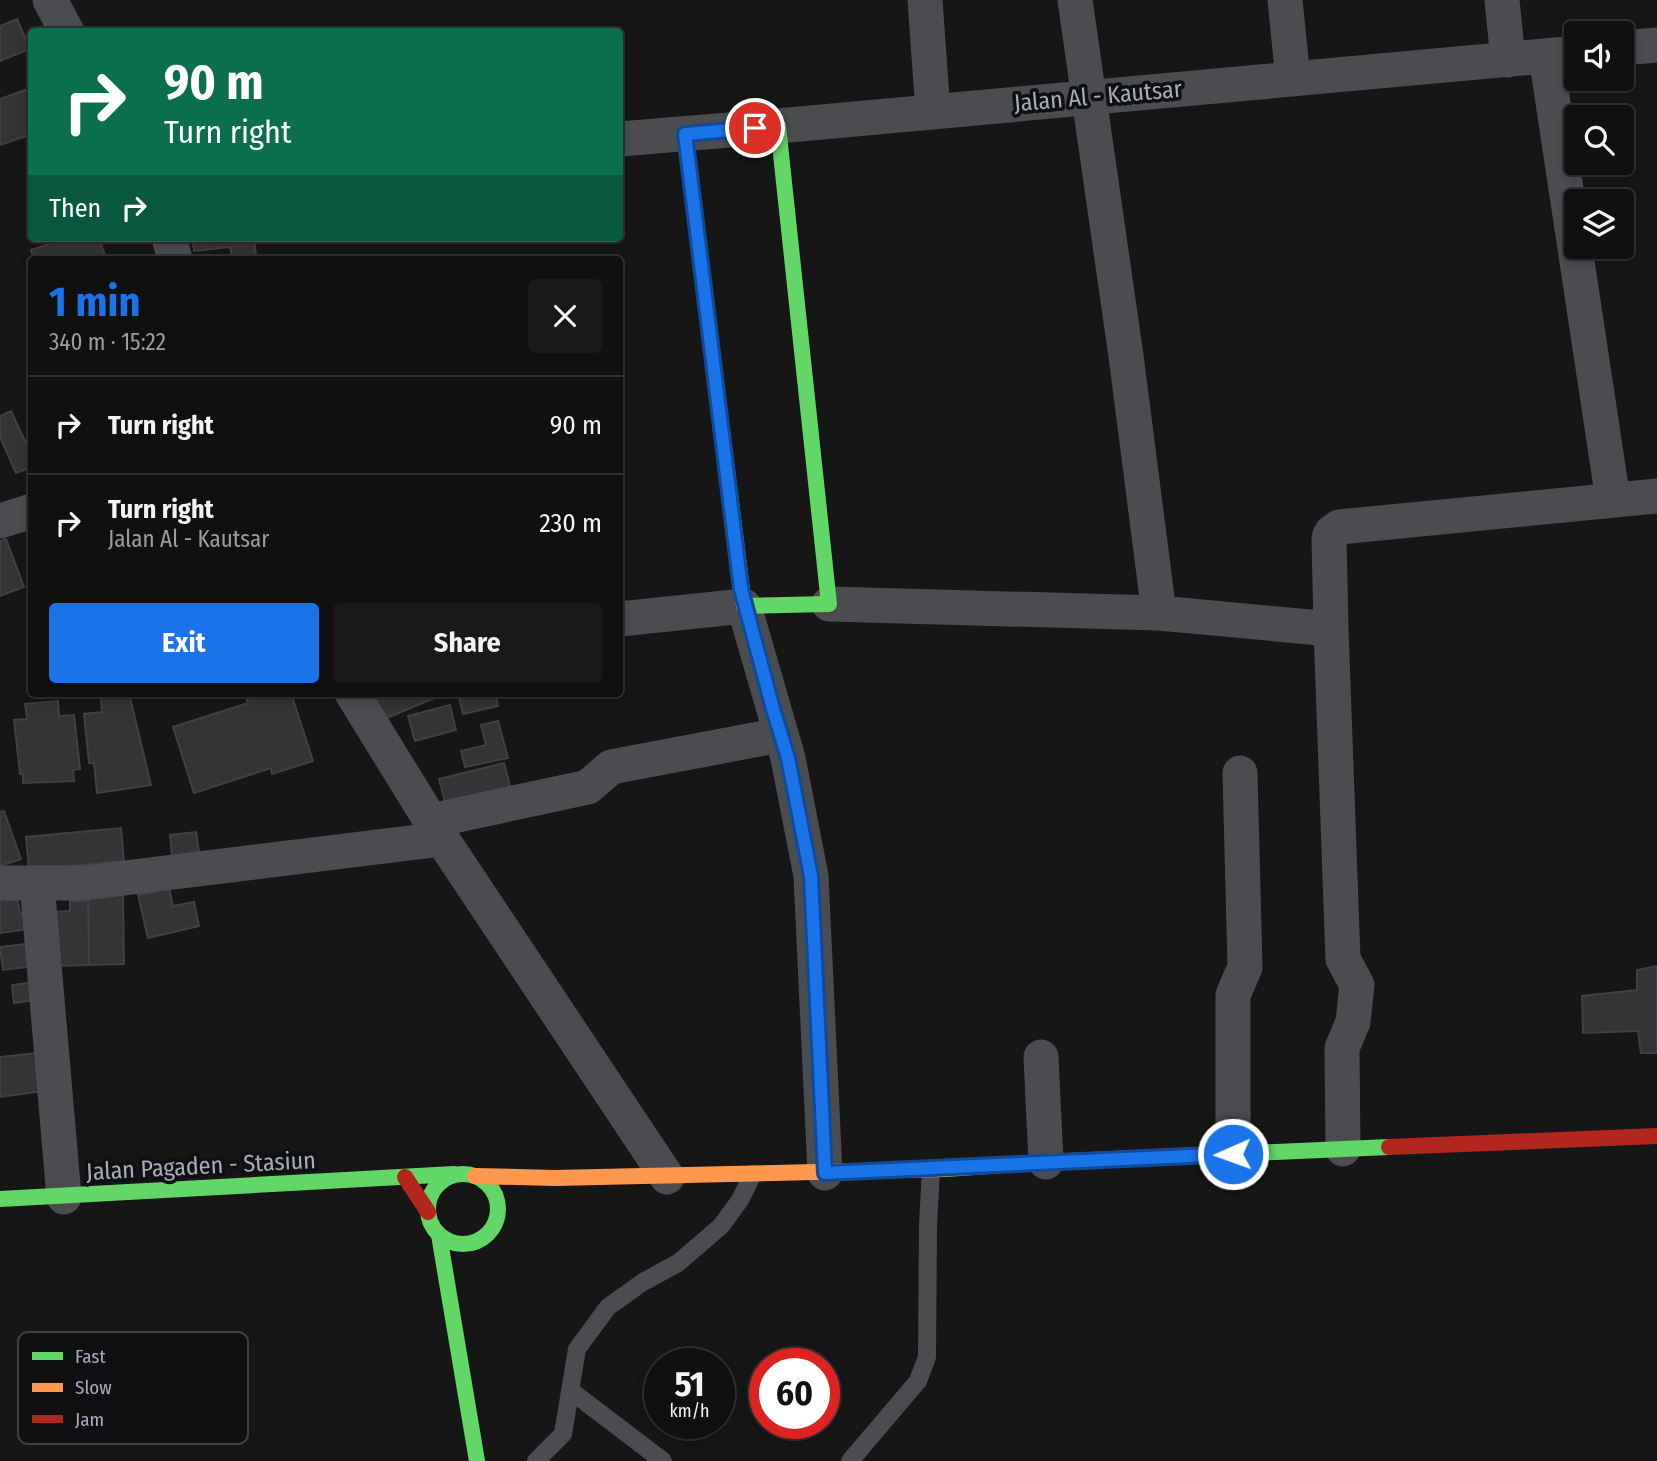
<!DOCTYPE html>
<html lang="en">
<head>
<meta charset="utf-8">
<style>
	:root { --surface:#101011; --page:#19191a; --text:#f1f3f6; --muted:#9c9d9f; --line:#303031; --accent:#1a73e8 }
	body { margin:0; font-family:"Fira Sans Condensed",sans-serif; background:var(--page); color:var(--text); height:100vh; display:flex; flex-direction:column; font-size:26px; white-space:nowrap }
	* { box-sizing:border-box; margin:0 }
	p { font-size:23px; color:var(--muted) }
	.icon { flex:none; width:38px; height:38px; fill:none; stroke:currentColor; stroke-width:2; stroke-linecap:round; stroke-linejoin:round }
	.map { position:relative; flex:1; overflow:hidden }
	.drawer { position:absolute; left:28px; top:256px; width:595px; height:441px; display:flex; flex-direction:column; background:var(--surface); border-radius:7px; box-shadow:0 4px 10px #0003,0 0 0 2px var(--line) }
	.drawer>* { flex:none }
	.guide { position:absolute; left:28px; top:28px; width:595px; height:214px; border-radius:7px; box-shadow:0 4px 10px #0003,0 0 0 2px var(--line); background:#0b6e4f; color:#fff; overflow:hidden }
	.controls { position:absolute; left:1564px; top:21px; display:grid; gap:14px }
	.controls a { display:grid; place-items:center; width:70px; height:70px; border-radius:7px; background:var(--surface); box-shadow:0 4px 10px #0003,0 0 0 2px var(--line); font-size:35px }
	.speed { position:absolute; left:644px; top:1348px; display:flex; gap:14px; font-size:35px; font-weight:700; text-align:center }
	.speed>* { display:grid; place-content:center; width:91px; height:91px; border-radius:50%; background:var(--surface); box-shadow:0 4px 10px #0003,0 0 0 2px var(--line); line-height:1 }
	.speed small { font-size:18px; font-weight:400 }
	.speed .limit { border:10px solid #d22; background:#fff; color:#111 }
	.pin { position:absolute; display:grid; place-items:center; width:60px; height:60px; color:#fff; margin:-30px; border:4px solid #fff; border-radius:50%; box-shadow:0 2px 7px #0007 }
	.me { position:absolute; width:77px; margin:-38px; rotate:268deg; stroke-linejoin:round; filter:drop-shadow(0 0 5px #0008) }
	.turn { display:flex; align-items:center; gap:24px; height:147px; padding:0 21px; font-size:32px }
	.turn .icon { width:91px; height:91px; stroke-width:2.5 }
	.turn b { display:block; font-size:49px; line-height:60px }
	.then { display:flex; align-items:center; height:66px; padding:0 21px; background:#0003; gap:14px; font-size:26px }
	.round { display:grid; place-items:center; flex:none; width:74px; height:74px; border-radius:7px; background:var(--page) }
	.summary { display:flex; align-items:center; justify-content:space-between; height:119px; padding:0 21px }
	h1 { font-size:42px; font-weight:700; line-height:52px; color:var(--accent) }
	.action { display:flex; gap:14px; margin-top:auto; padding:14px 21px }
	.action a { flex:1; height:80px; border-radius:7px; background:var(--accent); color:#fff; font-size:28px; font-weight:700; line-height:80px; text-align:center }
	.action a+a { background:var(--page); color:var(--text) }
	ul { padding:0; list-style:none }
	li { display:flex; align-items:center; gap:21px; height:98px; padding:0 21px; border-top:2px solid var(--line) }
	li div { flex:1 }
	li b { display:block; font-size:26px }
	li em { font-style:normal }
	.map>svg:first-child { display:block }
	.building { fill:#343436; stroke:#3f4043; stroke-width:2 }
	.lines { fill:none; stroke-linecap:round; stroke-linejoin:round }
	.lane { stroke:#4a4c50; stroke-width:18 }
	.street { stroke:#4a4c50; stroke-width:35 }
	.fast { stroke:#63d668; stroke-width:16 }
	.slow { stroke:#ff974d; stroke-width:16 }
	.jam { stroke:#b3261e; stroke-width:16 }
	.route-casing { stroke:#114b97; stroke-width:18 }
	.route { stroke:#1a73e8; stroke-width:12 }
	.labels { text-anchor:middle; stroke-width:7; stroke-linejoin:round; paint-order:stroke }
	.street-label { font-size:24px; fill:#a6adb9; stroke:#101013 }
	.key { fill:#101013; stroke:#3d3f45; stroke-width:2 }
	.key-label { font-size:19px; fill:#a6adb9 }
</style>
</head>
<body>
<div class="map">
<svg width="1657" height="1461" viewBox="0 0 1657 1461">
	<rect width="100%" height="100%" fill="#161617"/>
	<path class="building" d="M17 19 30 49 0 61V26Z
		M28 89 32 98V134L0 145V99Z
		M67 238H99L106 259H34L31 250Z
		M192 238H254L256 256 232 258 230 247 194 251Z
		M11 411 32 456V467L16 473 0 437V416Z
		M6 539 24 587 0 596V541Z
		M100 693H129L151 785 97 793 94 763H89L84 714 102 712Z
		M245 693H291L313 761 272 774 271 768 194 793 173 727 248 703Z
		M370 693H441L442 695 382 720Z
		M458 693H495L498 706 463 714Z
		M58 701 59 716 74 715 80 769 73 770 74 781 23 783V774H20L14 720 27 719 25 704Z
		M450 705 456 730 415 741 408 716Z
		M498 721 508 758 465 767 461 751 486 745 481 725Z
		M504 763 511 790 446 805 439 779Z
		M4 811 21 859 0 866V812Z
		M121 828 124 861 29 870 26 837Z
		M196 832 199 852 172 856 170 835Z
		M169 888 173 906 194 902 199 926 148 938 138 895Z
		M88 895H123L124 964 89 965Z
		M17 897 20 913 37 911 39 928 0 933V899Z
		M70 901H88L89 965 53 966V912L70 911Z
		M33 943 36 966 3 970 0 947Z
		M1657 966V1053H1641L1638 1031 1583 1033 1582 996 1637 990V970Z
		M41 981 43 999 14 1003 12 985Z
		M46 1052 51 1090 0 1097V1057Z"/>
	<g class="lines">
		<path class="lane" d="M571 1391 663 1461
			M536 1461 563 1434 577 1349 608 1307 643 1282 678 1263 721 1226 740 1200 753 1174
			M850 1461 918 1381 927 1357 928 1225 931 1170"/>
		<path class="street" d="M50 0 67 32
			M925 0 933 112
			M1075 0 1126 356 1159 613
			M1285 0 1293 79
			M1502 0 1508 60
			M1622 48 1657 45
			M1546 56 1613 500
			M620 139 778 126 1577 53
			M169 238 175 259
			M0 521 32 511
			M829 604 1159 613 1331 629 1329 538 1331 533 1339 527 1657 496
			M620 619 744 606 788 758 811 876 825 1173
			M1331 629 1343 959 1357 985 1353 1022 1342 1048 1343 1149
			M352 693 442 839 667 1177
			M430 821 588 787 611 767 780 735
			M0 883H84L442 839
			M37 883 64 1197
			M1041 1057 1046 1162
			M1233 1154V995L1245 967 1240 773"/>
		<path class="fast" d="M685 134 744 606 829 604 778 126
			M946 1169 1046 1162 1389 1147
			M428 1209a35 35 0 1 1 70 0a35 35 0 1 1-70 0Z
			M0 1199 454 1174
			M439 1235 477 1461"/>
		<path class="slow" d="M475 1176 555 1178 946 1169"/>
		<path class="jam" d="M1389 1147 1657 1136
			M405 1177 428 1212"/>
	</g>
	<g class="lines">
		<defs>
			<path id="route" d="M755 128 685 134 741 589 773 709 788 758 811 876 825 1173 1233 1154"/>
		</defs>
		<use href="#route" class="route-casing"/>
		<use href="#route" class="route"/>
	</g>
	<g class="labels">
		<g class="street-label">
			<text transform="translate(1098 96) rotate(-5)" y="8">Jalan Al - Kautsar</text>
			<text transform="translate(201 1166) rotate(-3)" y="8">Jalan Pagaden - Stasiun</text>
		</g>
	</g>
	<rect x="18" y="1332" width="230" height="112" rx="10" class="key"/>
	<rect x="32" y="1352" width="31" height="8" fill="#63d668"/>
	<rect x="32" y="1383" width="31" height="9" fill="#ff974d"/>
	<rect x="32" y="1415" width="31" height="8" fill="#b3261e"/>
	<g class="key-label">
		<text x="75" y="1363">Fast</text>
		<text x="75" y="1394">Slow</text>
		<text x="75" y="1426">Jam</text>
	</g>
</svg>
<div class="controls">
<a><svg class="icon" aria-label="sound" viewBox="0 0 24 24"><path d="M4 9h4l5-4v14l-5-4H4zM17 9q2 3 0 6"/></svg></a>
<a><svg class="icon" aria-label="search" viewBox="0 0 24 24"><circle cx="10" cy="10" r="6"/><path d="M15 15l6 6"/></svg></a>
<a><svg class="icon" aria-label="layers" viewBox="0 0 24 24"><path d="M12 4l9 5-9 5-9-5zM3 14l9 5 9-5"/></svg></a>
</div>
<div class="speed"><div>51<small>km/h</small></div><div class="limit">60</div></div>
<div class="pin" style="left:755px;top:128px;background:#d93025"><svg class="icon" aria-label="arrive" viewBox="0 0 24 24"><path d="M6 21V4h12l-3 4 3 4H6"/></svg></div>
<svg class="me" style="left:1233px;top:1154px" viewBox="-20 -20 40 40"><circle r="17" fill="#1a73e8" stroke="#fff" stroke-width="3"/><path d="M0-11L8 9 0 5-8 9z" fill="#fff"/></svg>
<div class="guide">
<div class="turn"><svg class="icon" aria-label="right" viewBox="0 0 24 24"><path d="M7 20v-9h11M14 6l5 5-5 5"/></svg><div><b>90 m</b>Turn right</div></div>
<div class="then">Then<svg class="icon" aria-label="right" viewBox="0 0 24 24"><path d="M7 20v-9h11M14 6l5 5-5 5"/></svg></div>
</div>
<section class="drawer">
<div class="summary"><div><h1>1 min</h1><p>340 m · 15:22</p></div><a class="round"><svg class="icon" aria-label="close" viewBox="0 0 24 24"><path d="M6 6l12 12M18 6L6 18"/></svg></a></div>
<ul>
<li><svg class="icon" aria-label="right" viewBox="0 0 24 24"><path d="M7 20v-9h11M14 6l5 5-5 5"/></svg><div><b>Turn right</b></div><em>90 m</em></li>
<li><svg class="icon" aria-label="right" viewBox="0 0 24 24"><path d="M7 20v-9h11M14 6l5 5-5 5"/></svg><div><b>Turn right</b><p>Jalan Al - Kautsar</p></div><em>230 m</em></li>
</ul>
<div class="action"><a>Exit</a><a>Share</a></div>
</section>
</div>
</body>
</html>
